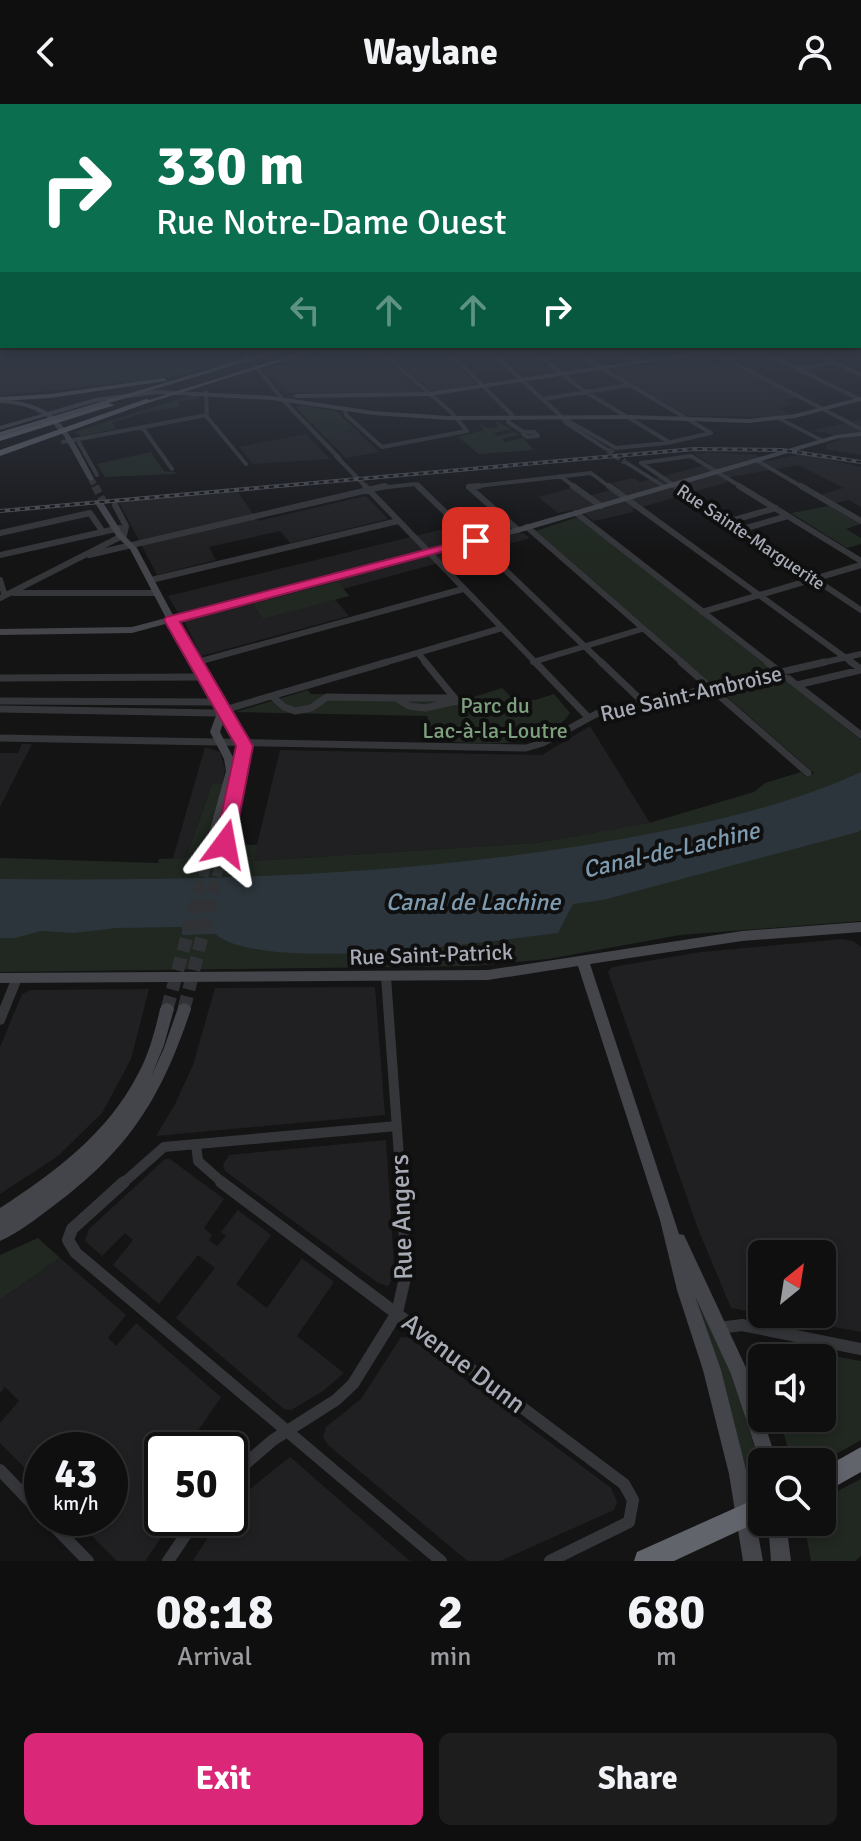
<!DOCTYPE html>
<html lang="en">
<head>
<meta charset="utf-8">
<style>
	:root { --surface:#0f0f10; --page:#1d1d1e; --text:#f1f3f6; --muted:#9b9c9f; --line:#2f2f30; --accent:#db2777 }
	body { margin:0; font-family:Signika,sans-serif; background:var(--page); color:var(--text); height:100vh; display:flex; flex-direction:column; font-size:30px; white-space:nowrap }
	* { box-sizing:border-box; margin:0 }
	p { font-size:26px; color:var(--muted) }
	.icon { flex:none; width:44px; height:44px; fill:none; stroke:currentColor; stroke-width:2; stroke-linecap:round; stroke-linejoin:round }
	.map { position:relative; height:1457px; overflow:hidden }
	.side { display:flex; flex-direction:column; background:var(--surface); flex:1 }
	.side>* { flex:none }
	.hud { position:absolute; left:0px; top:0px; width:862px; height:244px; box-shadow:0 4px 12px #0003,0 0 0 2px var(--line); background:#0b6e4f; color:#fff; overflow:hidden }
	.needle { width:52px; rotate:30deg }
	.fabs { position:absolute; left:748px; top:1136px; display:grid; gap:16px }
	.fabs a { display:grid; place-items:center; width:88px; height:88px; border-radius:12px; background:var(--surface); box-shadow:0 4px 12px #0003,0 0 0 2px var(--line); font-size:40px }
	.speed { position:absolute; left:24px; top:1328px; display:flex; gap:16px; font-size:40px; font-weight:700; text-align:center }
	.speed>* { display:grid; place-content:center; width:104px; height:104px; border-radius:50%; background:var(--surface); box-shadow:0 4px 12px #0003,0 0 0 2px var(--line); line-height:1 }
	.speed small { font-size:20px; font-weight:400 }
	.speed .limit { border:4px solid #111; border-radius:12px; background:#fff; color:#111 }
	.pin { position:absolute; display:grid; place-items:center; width:68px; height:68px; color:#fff; margin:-34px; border-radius:16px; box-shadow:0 4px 12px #0006 }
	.me { position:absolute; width:88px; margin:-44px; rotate:13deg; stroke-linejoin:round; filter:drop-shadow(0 0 6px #0008) }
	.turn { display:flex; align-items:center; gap:28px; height:168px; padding:0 24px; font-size:36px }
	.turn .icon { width:104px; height:104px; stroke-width:2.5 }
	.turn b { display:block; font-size:56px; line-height:68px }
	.lanes { display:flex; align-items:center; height:76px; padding:0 24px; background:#0003; justify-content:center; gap:40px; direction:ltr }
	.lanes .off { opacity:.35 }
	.eta { display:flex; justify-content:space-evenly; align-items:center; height:136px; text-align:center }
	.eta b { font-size:48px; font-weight:700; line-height:56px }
	.primary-button { display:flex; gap:16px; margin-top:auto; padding:16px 24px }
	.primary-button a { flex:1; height:92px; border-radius:12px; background:var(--accent); color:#fff; font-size:32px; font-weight:700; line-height:92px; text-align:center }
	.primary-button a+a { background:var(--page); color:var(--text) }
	header { display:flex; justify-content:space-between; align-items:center; height:104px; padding:0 24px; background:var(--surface); font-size:36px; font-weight:700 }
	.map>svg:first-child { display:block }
	.built { fill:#202022 }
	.green { fill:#202821 }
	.water { fill:#2c353b }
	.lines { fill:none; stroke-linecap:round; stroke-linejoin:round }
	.tertiary-tunnel { stroke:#313235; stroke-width:6; stroke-dasharray:6 3; stroke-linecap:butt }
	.secondary-tunnel-far3 { stroke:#313235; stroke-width:6; stroke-dasharray:6 3; stroke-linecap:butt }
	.secondary-tunnel-far2 { stroke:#313235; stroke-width:8; stroke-dasharray:8 4; stroke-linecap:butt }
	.secondary-tunnel-far1 { stroke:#313235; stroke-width:10; stroke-dasharray:10 5; stroke-linecap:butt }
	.secondary-tunnel { stroke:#313235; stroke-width:13; stroke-dasharray:13 7; stroke-linecap:butt }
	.minor-far4 { stroke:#35363a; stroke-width:4 }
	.minor-far3 { stroke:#35363a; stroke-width:6 }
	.minor-far2 { stroke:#35363a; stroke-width:7 }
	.minor-far1 { stroke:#35363a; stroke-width:10 }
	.minor { stroke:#35363a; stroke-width:12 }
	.tertiary { fill:#35363a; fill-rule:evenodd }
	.secondary { fill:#43454a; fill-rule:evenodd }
	.trunk { fill:#595c62; fill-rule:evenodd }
	.motorway { fill:#61646b; fill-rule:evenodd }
	.rail-casing { stroke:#4c4e53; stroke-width:4 }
	.rail { stroke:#0f0f10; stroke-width:2; stroke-dasharray:5; stroke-linecap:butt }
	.route { fill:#db2777; stroke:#8e194d; stroke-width:2 }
	.labels { text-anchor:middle; stroke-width:8; stroke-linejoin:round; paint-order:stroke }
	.far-street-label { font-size:18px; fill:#a6abb5; stroke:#0f0f10 }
	.street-label { font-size:22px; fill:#a6abb5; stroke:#0f0f10 }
	.park-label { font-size:22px; fill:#7da07e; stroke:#0f0f10 }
	.water-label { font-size:24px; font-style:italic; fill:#7e9aaf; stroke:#0f0f10 }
	.near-street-label { font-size:26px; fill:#a6abb5; stroke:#0f0f10 }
</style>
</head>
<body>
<header><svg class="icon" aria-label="back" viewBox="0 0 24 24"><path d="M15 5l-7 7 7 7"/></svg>Waylane<svg class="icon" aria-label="person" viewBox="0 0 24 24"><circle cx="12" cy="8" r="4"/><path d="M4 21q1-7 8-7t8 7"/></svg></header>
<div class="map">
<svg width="861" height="1457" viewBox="0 0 861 1457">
	<rect width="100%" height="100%" fill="#141415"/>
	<path class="built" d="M0 246H210V260L125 279 0 292Z
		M330 246H373L423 289H284L264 265Z
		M384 246H455L445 249 477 281 433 288Z
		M678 255 693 264 727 257 796 293 785 296 793 300 779 304 789 310 775 313 688 312 615 270 618 264Z
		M861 315V351L825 345 827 340 841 336 828 329 810 327Z
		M355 325 379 348 346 354 324 332Z
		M306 330 330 355 253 360 239 343Z
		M709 348 756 351 768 357 802 350 861 363V403L849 396 835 399 821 391 843 384 799 361 724 374 728 378 632 406 634 408 594 417 578 405 558 409 538 393 572 384 585 393 618 384 612 379 633 374 640 378 710 360 694 350Z
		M238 388 258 417 366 392 388 415 290 439 280 427 209 443 216 456 157 471 119 398Z
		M497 412 518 430 523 429 530 434 343 485 332 469 178 509 168 492Z
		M335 495 349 512 201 552 184 517 253 500 263 515Z
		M590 622 650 719 536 739 253 757 280 646 542 651Z
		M22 640H32L0 703V649H18Z
		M205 643 220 648 225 665 223 680H212L186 754H173Z
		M842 835 853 837 861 843V1228L763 1210H822V1150H762V1210L731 1204 698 1125 608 868 612 863 701 848Z
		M375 883 385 1011 156 1032 175 1000 193 961 215 884Z
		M149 885 131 955 102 1009 58 1052 0 1090V943L22 890 31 886Z
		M386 1036 394 1161V1173L388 1182 378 1179 225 1067 223 1061 229 1051Z
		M165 1055H170L224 1095 204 1124 212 1131 209 1136 217 1142 226 1132 221 1128 238 1106 271 1131 236 1180 267 1204 302 1154 334 1178 297 1232 344 1269 323 1287 291 1306 284 1305 176 1214 215 1164 198 1151 159 1200 113 1161 133 1136 125 1129 102 1152 85 1137 89 1125Z
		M60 1154 126 1211 108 1234 116 1242 136 1219 221 1293 191 1337 201 1346H162V1414H175L145 1457H117L74 1414H110V1346H42V1381L0 1339V1319L19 1297 5 1283 0 1289V1196Z
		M401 1233 410 1234 611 1384 617 1398 614 1406 500 1457H468L458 1449 328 1341 323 1333 326 1323 361 1295Z
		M290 1353 388 1438 410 1457H193L220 1414H230V1401Z"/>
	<path class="green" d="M36 246H239L241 250 60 265 39 262 43 258Z
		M233 253 243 256 168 274 122 279 98 276 34 285 86 276V266L64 267Z
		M192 291 198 292 199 295 179 297V303L142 309 112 319 116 325 81 332 74 328Z
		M302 301 336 307 355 325 324 332 296 303Z
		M478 317 487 324H497L496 317 511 325 494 329 497 332 515 328 518 331 501 335 505 338 523 334 534 346 479 350 458 333 484 326Z
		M151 348 164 367 175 368 176 370 105 373 97 360Z
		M829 402 860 420 846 425 861 434V440L847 444 791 409Z
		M575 414H581L771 565 710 579 536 427Z
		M338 477 349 492 263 515 253 500Z
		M776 575 788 578 861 636V817L680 831 548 855 474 862 0 868V754L158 759 159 755 186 754 212 680H223L206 739 257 741 254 757 536 739 649 719 754 688 765 679 801 668 806 673 814 669 726 592 729 590 726 586Z
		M502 584 512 594 535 596 554 590 570 609C542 650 476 638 434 637L427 612 235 608 308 586 311 590 446 593 452 600Z
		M38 1134 60 1154 0 1196V1151Z
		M693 1187 729 1262 761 1364 744 1366Z
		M764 1239 861 1257V1336L822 1358H792L779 1314H822V1254H762V1269L751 1244Z
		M861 1375V1452L855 1457H811L804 1418H822V1395Z"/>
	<path class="water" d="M861 668V726L858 728 603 796 573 800 558 829C489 837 266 871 215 830L182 831V823L116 824 74 829 41 827 15 834H0V775C203 777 404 772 604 738 691 723 780 705 861 668Z"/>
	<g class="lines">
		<path class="tertiary-tunnel" d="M608 346 625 358"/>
		<path class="secondary-tunnel-far3" d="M91 375 96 384"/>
		<path class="secondary-tunnel-far2" d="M95 382 104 399"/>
		<path class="secondary-tunnel-far1" d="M199 787 212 740
			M213 787 225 740"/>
		<path class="secondary-tunnel" d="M167 905 200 785
			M184 905 214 785"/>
		<path class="minor-far4" d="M243 246 282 295 339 354
			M489 246 563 314 616 344 667 339 711 329
			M532 246 584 287 669 338
			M571 246 711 329
			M618 246 639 259
			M710 246 861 325
			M759 246 859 295
			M809 246 861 271
			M858 246 861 247
			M450 249 512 311 508 318 525 329
			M450 249 466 246
			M800 265 833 258
			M206 288 207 313 246 360
			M543 295 629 281
			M345 305 346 311 382 343 467 327 451 308 379 246
			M142 323 172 365
			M526 328H534L538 332 527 333 523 330Z
			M77 335 97 371
			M63 338 207 311
			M336 352 367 384
			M756 356 804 384
			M641 359 678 384
			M641 359 691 352 743 384
			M560 372 576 384
			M469 383 591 369 611 384
			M378 384 416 380 420 384"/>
		<path class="minor-far3" d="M365 382 537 560
			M418 382 603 560
			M573 382 601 402
			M609 382 854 560
			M675 382 861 506
			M739 382 861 457
			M801 382 861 417
			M469 383 479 382
			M469 383 518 426
			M576 409 770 560
			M727 418 776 404
			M527 423 684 560
			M739 426 788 412
			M0 429 90 409 103 428
			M0 451 120 424
			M89 451 385 382
			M0 476 4 489
			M151 476 398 417
			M14 489H157
			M0 494 124 431 126 422 115 401
			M702 508 861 461
			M418 549 427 560
			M533 558 642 525
			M194 559 463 485
			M380 560 502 524
			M817 560 861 550"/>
		<path class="minor-far2" d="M535 558 588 613
			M601 558 644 599
			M681 558 808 669
			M767 558 861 631
			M851 558 861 565
			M194 559 197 558
			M0 574 202 573
			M797 581 861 566
			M272 592 284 603 295 607 311 604 327 593 396 594 409 602 425 604 457 597 425 558
			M396 594H454
			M0 597 216 598
			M0 605 214 609 387 558
			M0 634 526 644 543 639 596 610 825 558"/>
		<path class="minor-far1" d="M386 873 401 1080
			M0 916 17 874
			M196 1040 198 1057 224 1080
			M122 1080 164 1043 397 1022"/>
		<path class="minor" d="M124 1078 72 1125 68 1136 76 1149 441 1457
			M221 1078 624 1380 633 1396 629 1418 550 1457
			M719 1224 742 1221 861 1245
			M0 1366 42 1410
			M230 1373 273 1336 336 1296 353 1280 397 1209 407 1165 401 1078
			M46 1414 88 1457
			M168 1457 197 1414"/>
		<path class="tertiary" d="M561 313H565L568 318 611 346 606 347 564 320Z
			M780 313 825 336 826 337 821 338 778 316 777 315Z
			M623 357H627L670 384 665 385 623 359Z"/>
		<path class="secondary" d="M711 246H727L430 292 296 294 293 292 296 290 430 288Z
			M158 286 272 292 373 307 448 312 629 311 749 315 795 310 861 293V297L795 314 749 319 629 315 448 316 373 311 272 296 158 290 96 298 52 311C71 328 82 352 94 375L91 377 88 375 64 332 46 312 0 326V322L42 310C28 302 16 300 0 299V295C18 297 33 299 48 308L95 294Z
			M861 328V332L839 334 521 428 176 517 207 573 248 638 249 658 231 740 225 744 219 740 239 658 238 638 224 616 220 628 234 655 236 667 218 740 212 744 206 740 226 667 224 655 210 628 218 606 197 573 169 519 132 529 0 531V525L132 523 166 514 130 445 117 433 95 399 99 397H102L123 430 137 444 174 513 515 424 836 331Z
			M861 818V828L742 837 590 860 679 1130 684 1131 748 1268 777 1358H762V1364L731 1270 695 1192 721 1266 747 1370 763 1457H743L729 1370 703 1266 677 1186 660 1116 578 862 488 876 0 879V869L488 866 742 827Z
			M167 899 172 901 174 905 164 941 151 973 164 944 179 901 184 899 189 901 191 905C161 995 129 1046 52 1103 36 1115 18 1129 0 1137V1104C54 1069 108 1029 138 970 149 950 155 927 160 905L162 901Z
			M768 1418H786L791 1457H771Z"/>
		<path class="trunk" d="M274 246H284L0 332V328Z
			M308 246H318L151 298 146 297Z
			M164 274 167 276 166 277 50 294 0 297V293L50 290Z"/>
		<path class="motorway" d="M146 295 153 297 0 352V346Z
			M108 299 115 301 0 337V332Z
			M861 1343V1368L822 1390V1365Z
			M762 1392V1416L674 1457H634L637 1448Z"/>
		<defs>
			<path id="rail" d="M0 407 694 345 782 346 861 358"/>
		</defs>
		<use href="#rail" class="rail-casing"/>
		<use href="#rail" class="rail"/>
	</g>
	<linearGradient id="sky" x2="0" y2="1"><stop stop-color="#0b0b0c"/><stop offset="0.55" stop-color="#343a46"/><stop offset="1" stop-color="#343a46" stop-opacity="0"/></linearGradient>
	<rect width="861" height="450" fill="url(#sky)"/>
	<path class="route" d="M471 434 482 437 180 518 253 642 234 740 225 747 218 745 215 740 236 642 164 516 166 513Z"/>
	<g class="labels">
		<g class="far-street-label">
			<text transform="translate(751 433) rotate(34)" y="6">Rue Sainte-Marguerite</text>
		</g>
		<g class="street-label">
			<text transform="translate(691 589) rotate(-13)" y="8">Rue Saint-Ambroise</text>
			<text transform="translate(431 850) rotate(-2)" y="8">Rue Saint-Patrick</text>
		</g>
		<g class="park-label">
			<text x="495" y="609">Parc du<tspan x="495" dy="25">Lac-à-la-Loutre</tspan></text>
		</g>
		<g class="water-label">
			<text transform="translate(671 746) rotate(-13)" y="8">Canal-de-Lachine</text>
			<text x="473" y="806">Canal de Lachine</text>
		</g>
		<g class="near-street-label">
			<text transform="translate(401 1113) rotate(-92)" y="9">Rue Angers</text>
			<text transform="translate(464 1259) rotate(37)" y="9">Avenue Dunn</text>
		</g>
	</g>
</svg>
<div class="fabs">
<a><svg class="needle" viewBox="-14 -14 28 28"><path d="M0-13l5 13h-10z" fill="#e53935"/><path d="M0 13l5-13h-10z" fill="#9b9c9f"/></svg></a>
<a><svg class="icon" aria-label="sound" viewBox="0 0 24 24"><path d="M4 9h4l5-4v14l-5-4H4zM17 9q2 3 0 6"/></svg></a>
<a><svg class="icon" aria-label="search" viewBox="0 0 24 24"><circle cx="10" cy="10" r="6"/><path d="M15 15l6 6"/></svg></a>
</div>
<div class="speed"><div>43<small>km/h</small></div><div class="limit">50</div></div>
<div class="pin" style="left:476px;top:437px;background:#d93025"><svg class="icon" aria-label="arrive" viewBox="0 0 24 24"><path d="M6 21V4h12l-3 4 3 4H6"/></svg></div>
<svg class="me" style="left:225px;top:740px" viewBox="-20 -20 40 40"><path d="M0-17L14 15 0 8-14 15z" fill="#db2777" stroke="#fff" stroke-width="4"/></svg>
<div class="hud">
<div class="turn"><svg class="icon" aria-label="right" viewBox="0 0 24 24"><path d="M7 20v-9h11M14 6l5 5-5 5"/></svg><div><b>330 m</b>Rue Notre-Dame Ouest</div></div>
<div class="lanes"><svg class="icon off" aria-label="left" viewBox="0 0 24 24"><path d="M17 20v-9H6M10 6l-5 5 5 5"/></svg><svg class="icon off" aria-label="ahead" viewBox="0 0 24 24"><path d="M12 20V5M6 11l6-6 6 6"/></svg><svg class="icon off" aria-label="ahead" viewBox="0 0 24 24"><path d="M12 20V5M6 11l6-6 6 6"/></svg><svg class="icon" aria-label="right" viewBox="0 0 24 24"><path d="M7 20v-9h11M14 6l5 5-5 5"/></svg></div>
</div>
</div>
<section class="side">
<div class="eta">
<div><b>08:18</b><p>Arrival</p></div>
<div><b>2</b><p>min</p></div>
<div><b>680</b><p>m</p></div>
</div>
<div class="primary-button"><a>Exit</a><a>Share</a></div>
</section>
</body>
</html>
